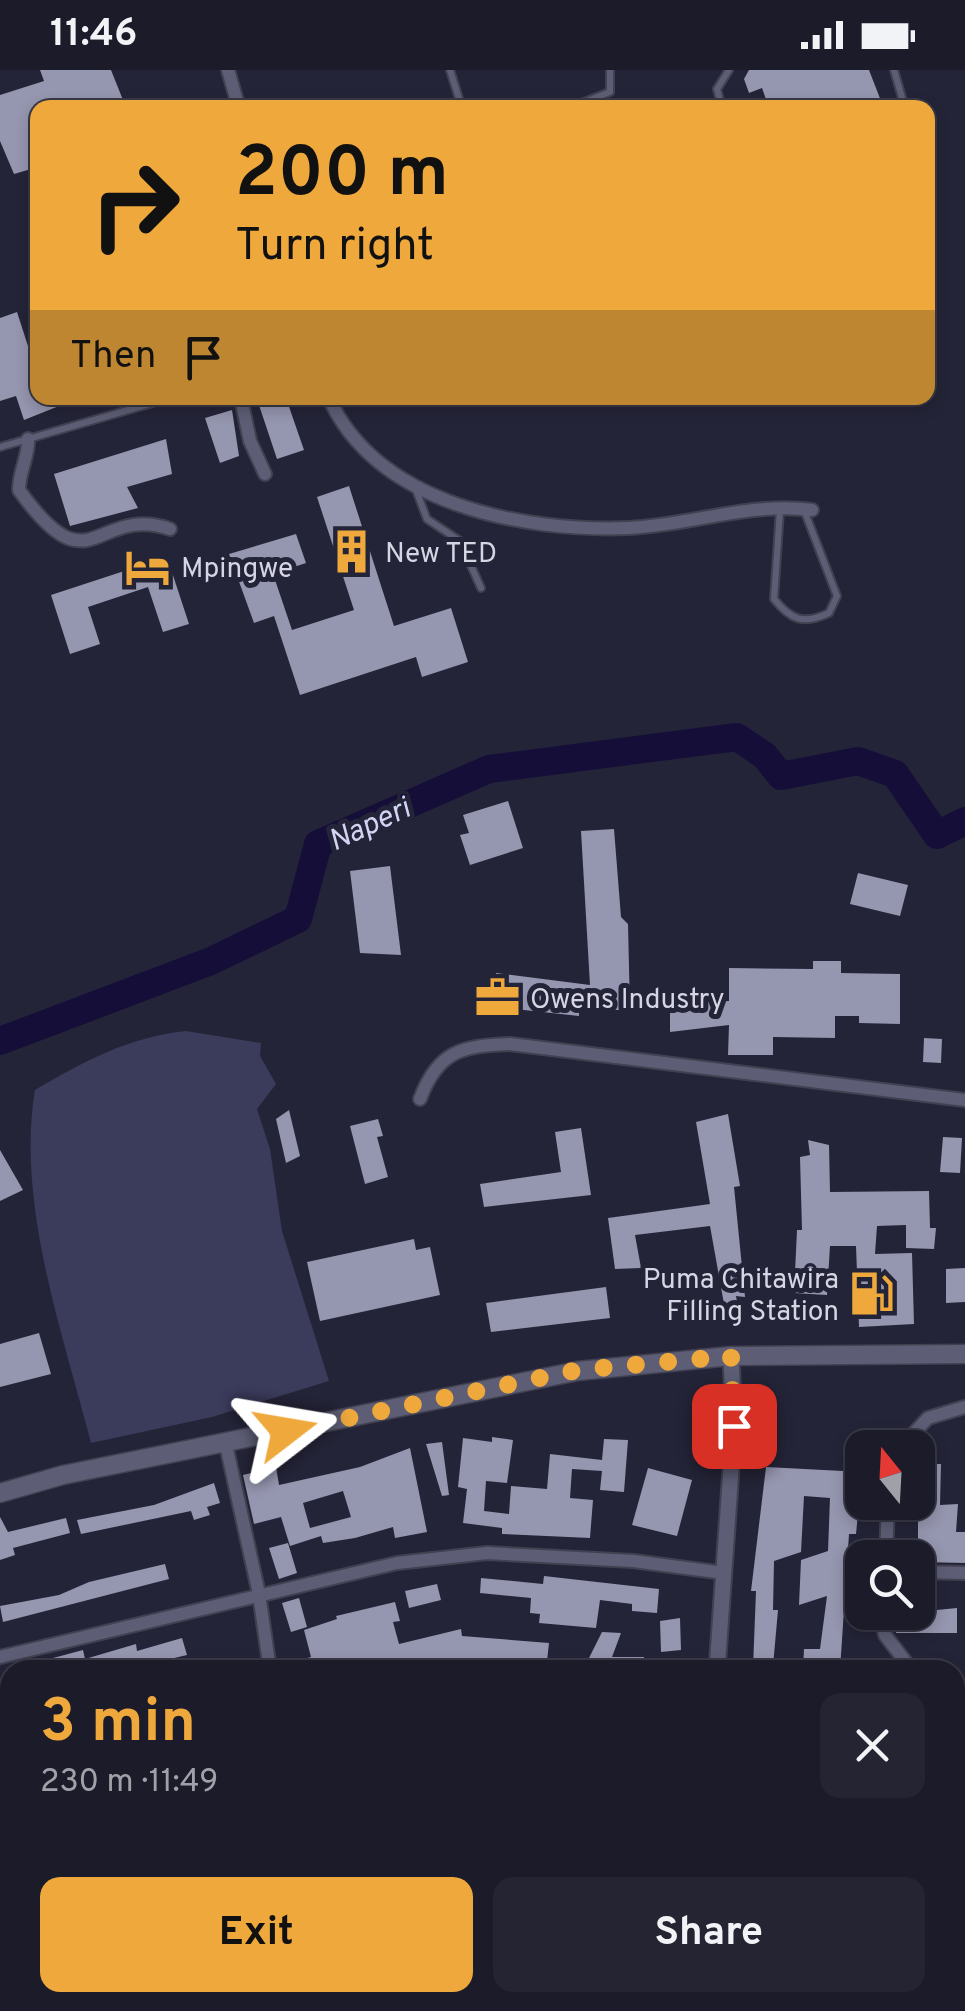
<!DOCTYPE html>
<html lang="en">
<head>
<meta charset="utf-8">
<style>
	:root { --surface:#1b1b2a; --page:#242432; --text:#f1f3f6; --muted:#a0a1a8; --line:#393947; --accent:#eea83c }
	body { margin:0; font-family:Overpass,sans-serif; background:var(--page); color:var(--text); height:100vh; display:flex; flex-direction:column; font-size:38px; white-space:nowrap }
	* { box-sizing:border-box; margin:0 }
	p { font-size:32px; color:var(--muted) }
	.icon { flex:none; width:55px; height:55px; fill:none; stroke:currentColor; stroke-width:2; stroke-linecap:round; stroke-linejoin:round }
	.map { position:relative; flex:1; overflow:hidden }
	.side { position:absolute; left:0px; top:1590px; width:965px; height:352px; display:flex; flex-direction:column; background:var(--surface); border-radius:30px 30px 0 0; box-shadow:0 5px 15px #0003,0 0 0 2px var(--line) }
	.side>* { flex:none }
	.top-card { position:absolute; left:30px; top:30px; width:905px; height:305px; border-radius:20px; box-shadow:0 5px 15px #0003,0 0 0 2px var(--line); background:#eea83c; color:#111; overflow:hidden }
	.needle { width:65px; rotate:342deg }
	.tools { position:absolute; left:845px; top:1360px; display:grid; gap:20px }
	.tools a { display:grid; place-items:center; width:90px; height:90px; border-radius:20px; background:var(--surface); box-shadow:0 5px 15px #0003,0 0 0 2px var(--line); font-size:50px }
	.pin { position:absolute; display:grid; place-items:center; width:85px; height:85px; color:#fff; margin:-42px; border-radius:20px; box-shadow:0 5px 15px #0006 }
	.me { position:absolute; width:110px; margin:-55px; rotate:76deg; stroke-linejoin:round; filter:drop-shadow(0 0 8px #0008) }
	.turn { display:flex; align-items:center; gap:35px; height:210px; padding:0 40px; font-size:45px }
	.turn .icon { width:130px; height:130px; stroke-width:2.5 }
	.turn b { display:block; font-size:70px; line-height:85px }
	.then { display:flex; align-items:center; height:95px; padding:0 40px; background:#0003; gap:20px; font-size:38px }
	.round { display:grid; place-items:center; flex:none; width:105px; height:105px; border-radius:20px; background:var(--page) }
	.head { display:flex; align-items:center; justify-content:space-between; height:170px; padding:0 40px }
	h1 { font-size:60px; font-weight:700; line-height:75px; color:var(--accent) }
	.cta { display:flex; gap:20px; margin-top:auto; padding:20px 40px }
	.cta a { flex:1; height:115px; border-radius:20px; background:var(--accent); color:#111; font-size:40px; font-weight:700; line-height:115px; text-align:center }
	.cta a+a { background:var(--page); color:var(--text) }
	.status { display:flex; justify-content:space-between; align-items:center; height:70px; padding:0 50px; background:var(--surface); direction:ltr }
	.status svg { height:28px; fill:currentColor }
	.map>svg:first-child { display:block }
	.green { fill:#3b3b5c }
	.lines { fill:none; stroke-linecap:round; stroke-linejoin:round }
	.river { stroke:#140e39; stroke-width:28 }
	.building { fill:#9596af; fill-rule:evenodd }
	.service-casing { stroke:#424152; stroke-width:10 }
	.minor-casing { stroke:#424152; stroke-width:16 }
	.tertiary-casing { stroke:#424152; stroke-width:19 }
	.secondary-casing { stroke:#424152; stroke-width:21 }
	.service { stroke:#5d5e75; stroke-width:6 }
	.minor { stroke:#5d5e75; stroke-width:12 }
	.tertiary { stroke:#5d5e75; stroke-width:15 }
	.secondary { stroke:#5d5e75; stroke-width:18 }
	.route { stroke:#eea83c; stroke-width:18; stroke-dasharray:0 32.4 }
	.labels { text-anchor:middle; stroke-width:10; stroke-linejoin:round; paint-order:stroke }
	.poi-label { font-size:28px; fill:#d5d5e3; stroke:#242438; text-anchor:start }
	.water-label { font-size:30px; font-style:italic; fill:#d3d4f4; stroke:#242438 }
</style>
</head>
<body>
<div class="status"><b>11:46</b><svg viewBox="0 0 49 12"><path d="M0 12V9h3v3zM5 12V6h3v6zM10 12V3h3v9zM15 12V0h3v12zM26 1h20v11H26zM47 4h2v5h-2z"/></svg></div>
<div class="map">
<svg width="965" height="1941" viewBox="0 0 965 1941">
	<rect width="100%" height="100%" fill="#242438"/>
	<path class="green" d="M186 961 261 973 260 986 276 1014 257 1039 270 1079 282 1161 329 1311 212 1347 91 1373C63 1264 16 1133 35 1020 84 991 129 967 186 961Z"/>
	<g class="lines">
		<path class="river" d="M0 971 211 891 298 849 318 774 489 699 737 667 765 686 781 706 858 691 895 704 937 765 965 751"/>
	</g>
	<path class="building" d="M40 0H111L123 30 100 38H38V97L14 104 0 71V25L44 11Z
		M749 0H869L881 31 863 38H769L762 18 749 23 744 9Z
		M17 242 38 307V328L74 330 24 350 16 326 0 331V248Z
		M286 328 304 380 277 389 259 335Z
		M232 340 239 386 220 393 205 348Z
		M166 369 172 404 127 417 138 438 70 456 54 404Z
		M349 416 394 556 451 538 468 592 422 607 416 587 300 625 274 546 254 553 229 484 296 464 306 493 273 504 292 560 354 540 317 427Z
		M167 487 189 554 163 562 148 517 88 537 100 574 70 584 51 525Z
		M508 731 523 778 470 795 460 765 469 763 463 745Z
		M614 759 621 847 628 854 630 940H579V946L488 936 496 903 590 915 581 761Z
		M390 796 401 885 360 883 350 801Z
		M858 803 908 815 900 846 850 834Z
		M813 891H841V903L900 904V954L859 953V946H835V968L773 967V985H728L729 955 670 962V934L729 931V898L813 899Z
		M924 968 942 969 941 993 923 992Z
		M289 1040 300 1086 286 1093 276 1049Z
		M728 1044 740 1116 734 1117 745 1227 736 1226 737 1232 724 1234 710 1156 635 1165 641 1198 615 1199 608 1148 710 1134 696 1052Z
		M378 1049 383 1066 377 1067 388 1107 365 1114 350 1056Z
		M581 1058 591 1125 484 1137 480 1114 561 1102 555 1062Z
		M943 1067 962 1068 960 1103 940 1102Z
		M808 1070 829 1075 830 1122 929 1121 930 1158H936L934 1179 906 1178V1155L877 1156 875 1184 912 1183 914 1254 859 1257 856 1176H830L827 1225 794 1223 797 1160H802L800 1087 810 1085Z
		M0 1080 23 1120 0 1131Z
		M414 1169 416 1180 430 1177 440 1225 320 1251 307 1192Z
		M965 1198V1232L946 1233V1199Z
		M606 1217 610 1248 491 1262 486 1233Z
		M39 1263 51 1304 0 1317V1274Z
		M492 1367 513 1370 507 1413 486 1411 484 1441 509 1444 511 1416 547 1419 550 1384 602 1390 604 1369 628 1370 624 1422 600 1420 602 1401 572 1399 570 1428 593 1430 590 1468 502 1464V1458L463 1453 467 1419 458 1417 463 1368 492 1372Z
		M442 1372 449 1425 442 1426 426 1374Z
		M410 1378 427 1462 395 1468 393 1457 355 1468 323 1473 321 1466 290 1476 281 1447 254 1454 243 1405 276 1397 279 1415 360 1397ZM343 1421 351 1447 310 1458 303 1433Z
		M922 1394H941L940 1435 958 1434 956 1462H965V1493L918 1492 917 1482H912L913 1471H918V1436H923Z
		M766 1397 862 1402 856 1464H849L840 1600 803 1599 804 1579H820L827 1526 799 1535 801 1490 828 1481 830 1428 804 1426 801 1482 774 1491 773 1540H778L773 1596 753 1598 756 1521H751Z
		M648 1398 692 1410 677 1466 632 1455Z
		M214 1413 220 1433 207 1437 210 1445 194 1450 191 1441 81 1464 77 1450 154 1435Z
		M0 1447 8 1462 66 1448 70 1463 13 1478 15 1485 0 1490Z
		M288 1473 297 1503 279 1509 269 1478Z
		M165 1494 169 1509 3 1552 0 1536 59 1525 89 1512Z
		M544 1506 659 1519 657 1543 632 1541V1534L600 1530 596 1558 539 1553 540 1544 530 1543 531 1528 480 1523 481 1508 543 1514Z
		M437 1514 441 1530 409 1538 405 1521Z
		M299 1528 307 1557 291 1562 282 1533Z
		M395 1532 400 1551 393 1552 399 1574 461 1559 462 1566 549 1573 547 1591 464 1588 466 1596 438 1600H280V1596L311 1587 304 1560 337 1549 336 1546Z
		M957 1538V1563H896V1544Z
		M680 1548 681 1580 661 1582 660 1551Z
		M602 1562 621 1563 612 1587H644V1600L603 1598V1592H587Z
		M182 1568 187 1585 132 1598 27 1600V1595L83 1580 85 1589 136 1574 137 1581Z"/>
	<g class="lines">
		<defs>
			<path id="service" d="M450 0 462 38
				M894 0 905 38
				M569 38 610 22V0
				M722 38 717 19 729 0
				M0 377 170 328
				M416 420 427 449 460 471 481 518
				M780 440 774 529C791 550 803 555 829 543L837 526 804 440"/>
			<path id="minor" d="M228 0 239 38
				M241 328 250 371 265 404
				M329 328C377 435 524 462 629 458 692 455 749 432 812 440
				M28 369C29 386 19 401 19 420 92 522 94 434 170 459
				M420 1029C438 981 461 976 510 974L965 1030
				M226 1375 259 1524 270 1600
				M900 1378 928 1348 965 1337
				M886 1488 888 1432
				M918 1502 965 1503
				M880 1542 885 1565 912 1600
				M0 1587 397 1493 487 1483 633 1491 724 1503
				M0 1746 10 1741
				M955 1840 965 1841
				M0 1898 10 1893
				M330 1932 332 1941
				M192 1941 207 1932
				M836 1941 837 1932"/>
			<path id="tertiary" d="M717 1600 734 1356 731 1286
				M680 1941 684 1932"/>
			<path id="secondary" d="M0 1423 63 1405 578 1301 731 1286 965 1284"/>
		</defs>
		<use href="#service" class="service-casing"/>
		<use href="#minor" class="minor-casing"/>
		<use href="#tertiary" class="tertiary-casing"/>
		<use href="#secondary" class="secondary-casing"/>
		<use href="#service" class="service"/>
		<use href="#minor" class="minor"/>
		<use href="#tertiary" class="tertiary"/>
		<use href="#secondary" class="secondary"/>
	</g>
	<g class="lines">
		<path class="route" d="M286 1361 578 1300 731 1286 734 1356"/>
	</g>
	<defs>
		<symbol id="building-bare" viewBox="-9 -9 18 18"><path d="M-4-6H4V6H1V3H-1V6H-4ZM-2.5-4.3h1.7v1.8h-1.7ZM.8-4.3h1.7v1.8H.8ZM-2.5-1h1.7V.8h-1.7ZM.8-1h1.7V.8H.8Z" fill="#eea83c" stroke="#242438" stroke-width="2.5" paint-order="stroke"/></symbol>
		<symbol id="hotel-bare" viewBox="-9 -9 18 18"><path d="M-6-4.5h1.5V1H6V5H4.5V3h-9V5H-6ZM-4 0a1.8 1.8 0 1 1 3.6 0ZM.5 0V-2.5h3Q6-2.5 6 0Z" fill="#eea83c" stroke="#242438" stroke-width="2.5" paint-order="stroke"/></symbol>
		<symbol id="office-bare" viewBox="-9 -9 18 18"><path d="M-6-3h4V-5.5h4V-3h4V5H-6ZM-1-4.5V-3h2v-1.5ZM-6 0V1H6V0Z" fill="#eea83c" stroke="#242438" stroke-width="2.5" paint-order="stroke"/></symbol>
		<symbol id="fuel-bare" viewBox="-9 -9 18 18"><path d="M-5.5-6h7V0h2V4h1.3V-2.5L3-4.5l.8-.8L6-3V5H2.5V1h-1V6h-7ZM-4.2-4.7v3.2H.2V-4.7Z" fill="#eea83c" stroke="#242438" stroke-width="2.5" paint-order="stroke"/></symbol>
	</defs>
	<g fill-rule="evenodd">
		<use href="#building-bare" x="320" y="450" width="63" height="63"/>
		<use href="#hotel-bare" x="116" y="466" width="63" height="63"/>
		<use href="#office-bare" x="466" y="896" width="63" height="63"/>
		<use href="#fuel-bare" x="840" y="1192" width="63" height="63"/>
	</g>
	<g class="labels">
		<g class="poi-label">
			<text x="385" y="492">New TED</text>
			<text x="181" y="507">Mpingwe</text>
			<text x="530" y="938">Owens Industry</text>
			<text x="839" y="1218" text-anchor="end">Puma Chitawira<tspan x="839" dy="32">Filling Station</tspan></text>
		</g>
		<g class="water-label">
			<text transform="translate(369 754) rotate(-25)" y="10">Naperi</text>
		</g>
	</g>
</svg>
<div class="tools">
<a><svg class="needle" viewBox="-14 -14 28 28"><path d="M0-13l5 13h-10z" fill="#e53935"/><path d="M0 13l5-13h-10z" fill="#a0a1a8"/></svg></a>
<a><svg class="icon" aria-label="search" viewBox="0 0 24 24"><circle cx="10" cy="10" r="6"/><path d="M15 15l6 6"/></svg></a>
</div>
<div class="pin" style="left:734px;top:1356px;background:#d93025"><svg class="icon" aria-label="arrive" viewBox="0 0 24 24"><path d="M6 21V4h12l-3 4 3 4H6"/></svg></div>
<svg class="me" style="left:286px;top:1361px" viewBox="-20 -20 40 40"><path d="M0-17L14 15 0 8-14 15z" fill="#eea83c" stroke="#fff" stroke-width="4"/></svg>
<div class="top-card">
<div class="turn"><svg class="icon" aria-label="right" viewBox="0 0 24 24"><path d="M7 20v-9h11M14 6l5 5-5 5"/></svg><div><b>200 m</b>Turn right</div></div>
<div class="then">Then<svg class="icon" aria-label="arrive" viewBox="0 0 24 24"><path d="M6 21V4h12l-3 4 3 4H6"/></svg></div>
</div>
<section class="side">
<div class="head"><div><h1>3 min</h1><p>230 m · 11:49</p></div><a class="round"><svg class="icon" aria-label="close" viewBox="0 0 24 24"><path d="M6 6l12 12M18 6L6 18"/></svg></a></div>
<div class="cta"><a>Exit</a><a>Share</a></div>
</section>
</div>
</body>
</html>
